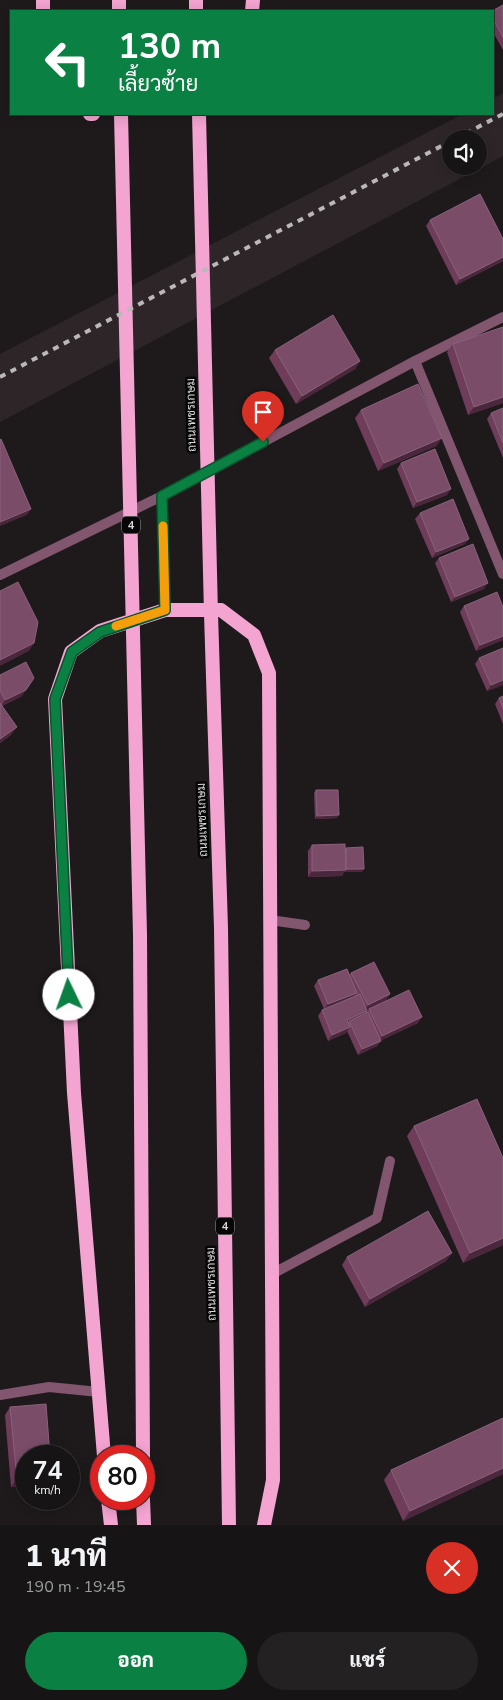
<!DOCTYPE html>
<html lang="th">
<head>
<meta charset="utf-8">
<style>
	:root { --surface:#161415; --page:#232122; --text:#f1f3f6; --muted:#9e9ea0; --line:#353334; --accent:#0b8043 }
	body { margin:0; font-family:"Nunito Sans",Sarabun,sans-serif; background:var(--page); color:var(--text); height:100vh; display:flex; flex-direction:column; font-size:19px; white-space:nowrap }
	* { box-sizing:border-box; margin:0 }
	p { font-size:16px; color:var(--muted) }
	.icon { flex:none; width:28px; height:28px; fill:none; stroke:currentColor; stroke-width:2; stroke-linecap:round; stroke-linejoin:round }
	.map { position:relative; height:1525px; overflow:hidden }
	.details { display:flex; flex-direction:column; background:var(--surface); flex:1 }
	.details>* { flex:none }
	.hud { position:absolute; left:10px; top:10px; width:484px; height:105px; border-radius:0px; box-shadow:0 2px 12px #0003,0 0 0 1px var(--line); background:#0b8043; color:#fff; overflow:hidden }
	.tools { position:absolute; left:442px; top:130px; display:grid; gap:10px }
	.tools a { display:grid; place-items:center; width:45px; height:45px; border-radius:50%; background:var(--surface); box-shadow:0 2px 12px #0003,0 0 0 1px var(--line); font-size:25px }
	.speed { position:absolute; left:15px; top:1445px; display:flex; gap:10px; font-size:25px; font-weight:700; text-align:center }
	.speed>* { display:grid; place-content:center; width:65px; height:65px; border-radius:50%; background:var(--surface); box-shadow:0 2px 12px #0003,0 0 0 1px var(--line); line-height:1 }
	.speed small { font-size:12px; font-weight:400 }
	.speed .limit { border:8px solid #d22; background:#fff; color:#111 }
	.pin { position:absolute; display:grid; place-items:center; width:42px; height:42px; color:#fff; margin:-51px -21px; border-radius:50% 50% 50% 0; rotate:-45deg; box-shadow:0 0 5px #0007 }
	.pin .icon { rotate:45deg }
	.me { position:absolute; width:55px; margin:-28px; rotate:357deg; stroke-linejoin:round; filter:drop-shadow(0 0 4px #0008) }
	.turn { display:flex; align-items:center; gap:18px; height:105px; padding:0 25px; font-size:22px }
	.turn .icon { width:65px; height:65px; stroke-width:2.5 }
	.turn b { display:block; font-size:35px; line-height:42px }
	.round { display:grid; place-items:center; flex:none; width:52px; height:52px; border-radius:26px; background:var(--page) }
	.head { display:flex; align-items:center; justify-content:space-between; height:85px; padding:0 25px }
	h1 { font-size:30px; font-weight:800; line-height:38px }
	.button { display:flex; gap:10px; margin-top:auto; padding:10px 25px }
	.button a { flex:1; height:58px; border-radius:30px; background:var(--accent); color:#fff; font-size:20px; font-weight:800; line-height:58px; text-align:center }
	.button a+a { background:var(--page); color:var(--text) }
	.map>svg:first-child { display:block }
	.built { fill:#2e2529; fill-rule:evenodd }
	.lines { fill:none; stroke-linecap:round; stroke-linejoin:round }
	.service { stroke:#82566e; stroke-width:10 }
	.minor { stroke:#82566e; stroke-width:10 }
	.tertiary { stroke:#82566e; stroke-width:10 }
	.trunk { stroke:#f3a4d0; stroke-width:14 }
	.rail { stroke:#bbb8b9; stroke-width:4; stroke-dasharray:6 6; stroke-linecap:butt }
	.wall { fill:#6f3c5a }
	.shaded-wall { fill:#4a273c }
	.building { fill:#7a4c68; stroke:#89627a }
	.route-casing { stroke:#07532c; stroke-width:12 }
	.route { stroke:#0b8043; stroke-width:9 }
	.slow { stroke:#f59e0b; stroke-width:9 }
	.labels { text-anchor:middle; stroke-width:5; stroke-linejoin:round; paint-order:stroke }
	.shield { fill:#070607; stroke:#9a9899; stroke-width:1 }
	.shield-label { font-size:11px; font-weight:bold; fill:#d9d7d8 }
	.street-label { font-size:12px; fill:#d9d7d8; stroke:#070607 }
</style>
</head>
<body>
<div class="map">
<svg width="503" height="1525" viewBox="0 0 503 1525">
	<rect width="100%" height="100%" fill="#1e1a1c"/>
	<path class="built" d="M503 93V156L0 422V354L463 114H492L493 99ZM451 139H479V166H451Z"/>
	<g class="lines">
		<path class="service" d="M270 920 305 925
			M272 1274 377 1218 390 1161
			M0 1395 49 1387 99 1392"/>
		<path class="minor" d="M415 361 503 574"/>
		<path class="tertiary" d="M162 496 165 610
			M0 575 162 496 415 361 503 317"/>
		<path class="trunk" d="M43 0V11
			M119 0V11
			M196 0V11
			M252 11 253 0
			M90 114H93
			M121 114 140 935 143 1456
			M199 114 211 614 221 928 229 1525
			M104 1456 74 1093 55 699 71 652 100 631 165 610H221L254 635 269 673 273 1480 264 1525
			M108 1499 111 1525
			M143 1499 144 1525"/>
		<path class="rail" d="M455 139 503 114
			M0 377 451 141"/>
	</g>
	<path class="wall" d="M503 5V50L492 30V11Z
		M430 220 503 239V261L456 285 426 226Z
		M453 344 503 403 468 415 447 352Z
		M275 350 360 361 355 369 296 404 269 358Z
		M503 408V458L487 419 491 413Z
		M361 410 442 438 436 446 378 471 355 418Z
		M401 463 447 495 413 508 397 469Z
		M420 513 465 544 432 558 415 519Z
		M439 558 484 589 451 602 435 563Z
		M464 606 503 607V640L476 651 460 612Z
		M479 658 503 685 487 691 475 664Z
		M0 675 22 696 2 706 11 735 0 743Z
		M503 696V724L495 704 499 698Z
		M316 790 337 818 315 819 314 793Z
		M312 845 345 848 362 872H344L342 876 308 877V851Z
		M351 973 390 994 386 1000 367 1010V1011L365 1014 369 1009 418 1023 381 1040 377 1046 358 1055 347 1031 346 1033 328 1041 318 1016 322 1010 324 1009 314 986 318 980 349 975Z
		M414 1126 503 1158V1245L463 1263 407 1136Z
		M347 1257 446 1261 365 1307 342 1265Z
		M10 1407 26 1486 11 1487 5 1415Z
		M503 1418V1474L403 1521 384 1480 391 1470Z"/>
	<path class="shaded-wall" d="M503 257V261L456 285 460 279Z
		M360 361 355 369 296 404 302 396Z
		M503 397V403L468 415 474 407Z
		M442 438 436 446 378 471 384 463Z
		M451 489 447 495 413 508 417 502Z
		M31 509 27 515 0 526V522Z
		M469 539 465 544 432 558 436 552Z
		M488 583 484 589 451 602 455 597Z
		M503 636V640L476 651 480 645Z
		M34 643 29 651 0 666V660Z
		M503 680V685L487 691 491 685Z
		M26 690 22 696 1 706 5 700Z
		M17 727 11 735 0 743V739Z
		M339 815 337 818 315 819 317 816Z
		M364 869 362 872H344L342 876 308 877 312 871Z
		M357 993 353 999 324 1010 328 1004Z
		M390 994 386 1000 364 1011 368 1005Z
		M367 1011 363 1016 349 1021 348 1023 347 1020Z
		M422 1017 418 1023 378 1042 382 1036Z
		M350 1027 346 1033 328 1041 332 1035Z
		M381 1041 377 1046 358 1055 362 1049Z
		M503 1238V1245L463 1263 470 1253Z
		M452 1253 446 1261 365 1307 370 1299Z
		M503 1468V1474L403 1521 410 1511Z
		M26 1478V1486L11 1487 17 1479Z"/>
	<path class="building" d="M503 5V37L492 17V11Z
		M480 194 503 239V257L460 279 430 220Z
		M333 315 360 361 302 396 275 350Z
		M503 327V397L474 407 453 344Z
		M418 384 442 438 384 463 361 410Z
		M503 408V443L491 413Z
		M1 439 31 509 0 522V440Z
		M435 449 451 489 417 502 401 463Z
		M453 499 469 539 436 552 420 513Z
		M473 544 488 583 455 597 439 558Z
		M18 582 38 622 34 643 0 660V591Z
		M497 592 503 607V636L480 645 464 606Z
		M503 648V680L491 685 479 658Z
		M26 662 34 678 26 690 5 700 0 690V675Z
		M503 696V708L499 698Z
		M0 703 17 727 0 739Z
		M316 790H338L339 815 317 816Z
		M345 844 346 870 312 871V845Z
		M363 847 364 869H346V848Z
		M374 962 390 994 368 1005 351 973Z
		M347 969 357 993 328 1004 318 980Z
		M409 990 422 1017 382 1036 369 1009Z
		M360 994 367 1011 347 1020 350 1027 332 1035 322 1010Z
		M368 1012 381 1041 362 1049 349 1021Z
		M477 1099 503 1158V1238L470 1253 414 1126Z
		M428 1211 452 1253 370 1299 347 1257Z
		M46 1404 50 1456H26V1478L17 1479 10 1407Z
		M503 1418V1468L410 1511 391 1470Z"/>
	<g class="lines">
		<defs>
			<path id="route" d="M69 995 55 699 72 652 100 632 165 610 162 496 263 442"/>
		</defs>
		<use href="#route" class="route-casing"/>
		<use href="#route" class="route"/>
		<path class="slow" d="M116 626 165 610 163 526"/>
	</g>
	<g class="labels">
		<g class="shield">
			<rect x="122" y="516.5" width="18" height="17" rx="4"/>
			<rect x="216" y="1217.5" width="18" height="17" rx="4"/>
		</g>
		<g class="shield-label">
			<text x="131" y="529">4</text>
			<text x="225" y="1230">4</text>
		</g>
		<g class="street-label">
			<text transform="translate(191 415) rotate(-91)" y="4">ถนนเพชรเกษม</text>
			<text transform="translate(202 820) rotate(-92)" y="4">ถนนเพชรเกษม</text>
			<text transform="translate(211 1284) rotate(-91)" y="4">ถนนเพชรเกษม</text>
		</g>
	</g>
</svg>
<div class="tools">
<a><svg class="icon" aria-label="sound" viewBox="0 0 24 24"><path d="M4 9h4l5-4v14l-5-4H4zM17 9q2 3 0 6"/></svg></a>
</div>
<div class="speed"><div>74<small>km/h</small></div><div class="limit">80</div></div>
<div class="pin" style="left:263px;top:442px;background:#d93025"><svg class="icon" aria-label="arrive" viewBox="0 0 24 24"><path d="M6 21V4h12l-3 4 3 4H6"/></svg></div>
<svg class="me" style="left:69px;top:995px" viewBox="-20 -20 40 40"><circle r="19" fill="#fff"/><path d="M0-13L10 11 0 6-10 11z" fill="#0b8043"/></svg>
<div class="hud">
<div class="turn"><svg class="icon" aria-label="left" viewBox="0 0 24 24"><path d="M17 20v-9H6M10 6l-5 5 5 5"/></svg><div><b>130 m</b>เลี้ยวซ้าย</div></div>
</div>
</div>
<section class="details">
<div class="head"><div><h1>1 นาที</h1><p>190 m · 19:45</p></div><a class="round" style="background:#d93025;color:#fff"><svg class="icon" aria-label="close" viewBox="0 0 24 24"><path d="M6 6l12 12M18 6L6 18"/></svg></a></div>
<div class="button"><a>ออก</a><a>แชร์</a></div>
</section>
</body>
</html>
